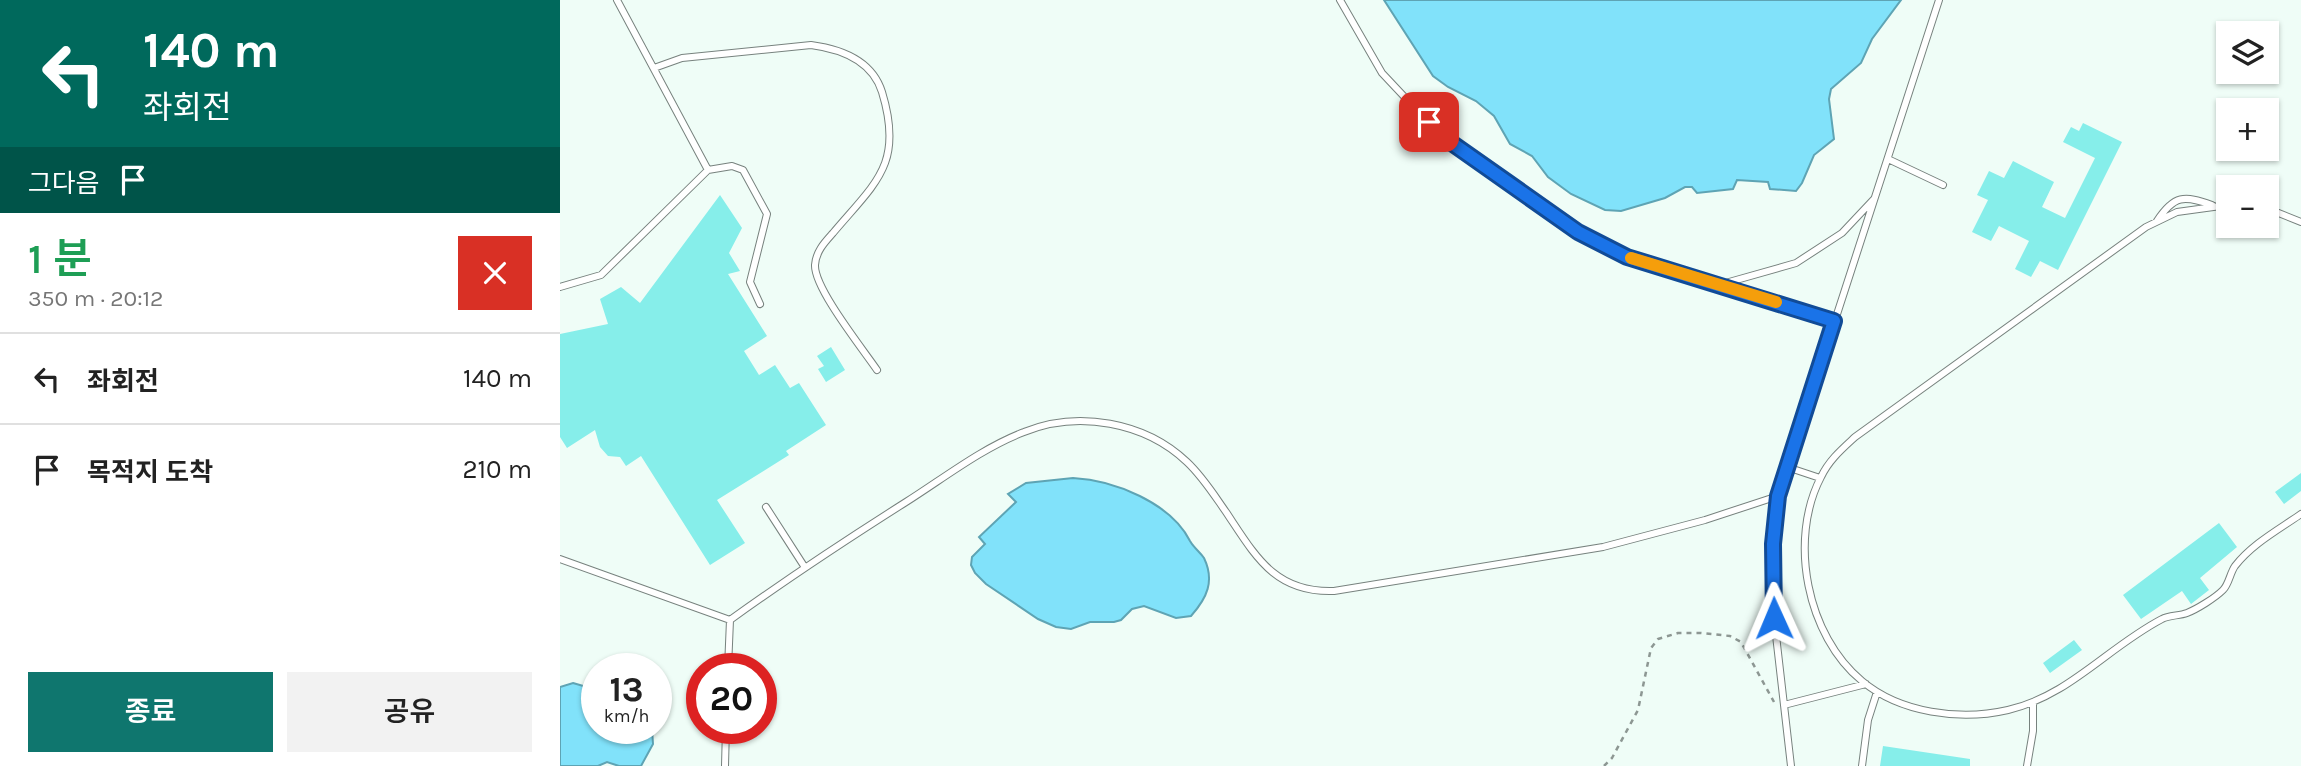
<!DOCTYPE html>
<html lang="ko">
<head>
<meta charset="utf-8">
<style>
	:root { --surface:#fff; --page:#f2f2f2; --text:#222; --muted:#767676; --line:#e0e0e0; --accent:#0f766e }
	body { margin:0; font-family:Karla,"Noto Sans KR",sans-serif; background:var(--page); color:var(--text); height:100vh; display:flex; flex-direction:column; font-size:26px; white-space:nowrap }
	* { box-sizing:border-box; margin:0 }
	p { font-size:23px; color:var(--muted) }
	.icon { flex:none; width:38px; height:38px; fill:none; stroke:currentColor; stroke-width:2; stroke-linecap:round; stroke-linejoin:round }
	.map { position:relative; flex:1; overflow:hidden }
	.drawer { display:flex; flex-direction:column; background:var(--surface); width:560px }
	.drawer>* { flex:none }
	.hud { background:#00695c; color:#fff; overflow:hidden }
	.buttons { position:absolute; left:1656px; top:21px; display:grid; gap:14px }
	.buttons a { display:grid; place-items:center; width:63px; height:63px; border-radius:0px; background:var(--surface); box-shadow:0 2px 5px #0004; font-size:35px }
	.speed { position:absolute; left:21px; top:653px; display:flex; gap:14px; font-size:35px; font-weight:700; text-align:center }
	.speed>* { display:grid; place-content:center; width:91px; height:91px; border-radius:50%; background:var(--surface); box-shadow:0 2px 5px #0004; line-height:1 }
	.speed small { font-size:18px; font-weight:400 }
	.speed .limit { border:10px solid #d22; background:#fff; color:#111 }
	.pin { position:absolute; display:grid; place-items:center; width:60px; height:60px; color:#fff; margin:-30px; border-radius:14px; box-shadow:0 4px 10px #0006 }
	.me { position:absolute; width:77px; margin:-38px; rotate:359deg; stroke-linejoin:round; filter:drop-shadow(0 0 5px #0008) }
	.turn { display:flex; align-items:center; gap:24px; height:147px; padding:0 28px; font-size:32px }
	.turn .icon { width:91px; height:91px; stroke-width:2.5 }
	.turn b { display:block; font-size:49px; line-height:60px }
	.then { display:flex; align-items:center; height:66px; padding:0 28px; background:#0003; gap:14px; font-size:26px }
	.round { display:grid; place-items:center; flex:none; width:74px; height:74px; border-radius:0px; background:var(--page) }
	.headline { display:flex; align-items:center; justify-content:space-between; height:119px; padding:0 28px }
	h1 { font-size:42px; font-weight:600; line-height:52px; color:#1e9e55 }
	.cta { display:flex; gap:14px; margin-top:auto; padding:14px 28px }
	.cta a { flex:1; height:80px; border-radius:0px; background:var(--accent); color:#fff; font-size:28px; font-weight:600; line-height:80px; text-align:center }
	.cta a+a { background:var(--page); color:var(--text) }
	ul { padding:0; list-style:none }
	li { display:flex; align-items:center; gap:21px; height:91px; padding:0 28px; border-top:2px solid var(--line) }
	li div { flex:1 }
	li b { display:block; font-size:26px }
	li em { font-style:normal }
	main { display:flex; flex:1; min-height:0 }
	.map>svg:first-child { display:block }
	.water { fill:#81e2fa; stroke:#5ea4b4; stroke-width:2 }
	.building { fill:#86eeea }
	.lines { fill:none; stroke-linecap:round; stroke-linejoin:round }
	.service-casing { stroke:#77827e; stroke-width:8 }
	.path { stroke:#8d9793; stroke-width:2.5; stroke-dasharray:5 5; stroke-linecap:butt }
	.service { stroke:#fff; stroke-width:6 }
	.route-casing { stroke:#114b97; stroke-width:18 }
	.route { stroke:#1a73e8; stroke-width:12 }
	.slow { stroke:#f59e0b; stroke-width:12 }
</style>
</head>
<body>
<main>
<section class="drawer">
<div class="hud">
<div class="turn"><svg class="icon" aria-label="left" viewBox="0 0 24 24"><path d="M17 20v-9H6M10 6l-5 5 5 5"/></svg><div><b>140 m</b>좌회전</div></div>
<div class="then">그다음<svg class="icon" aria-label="arrive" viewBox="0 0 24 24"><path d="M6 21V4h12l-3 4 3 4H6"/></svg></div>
</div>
<div class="headline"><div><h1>1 분</h1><p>350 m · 20:12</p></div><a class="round" style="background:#d93025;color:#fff"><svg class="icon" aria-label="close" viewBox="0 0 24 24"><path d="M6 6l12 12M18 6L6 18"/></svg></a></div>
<ul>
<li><svg class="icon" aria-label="left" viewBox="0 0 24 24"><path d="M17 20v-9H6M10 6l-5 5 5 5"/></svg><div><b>좌회전</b></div><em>140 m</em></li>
<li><svg class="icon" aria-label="arrive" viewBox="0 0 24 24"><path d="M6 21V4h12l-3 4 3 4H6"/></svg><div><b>목적지 도착</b></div><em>210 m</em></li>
</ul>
<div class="cta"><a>종료</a><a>공유</a></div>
</section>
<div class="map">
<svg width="1741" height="766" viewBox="0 0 1741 766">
	<rect width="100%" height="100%" fill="#effdf7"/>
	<path class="water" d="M824 0H1341L1312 39 1301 63 1271 89 1269 99 1274 139 1254 155 1242 183 1236 191 1210 189 1208 182 1177 180 1173 189 1137 193 1132 187H1125L1105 198 1061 211 1045 210 1011 194 988 177 972 156 950 144 934 116 916 101 888 87 873 76Z
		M513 478C554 480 611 503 630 541 634 548 640 552 644 558 655 581 647 598 631 616L616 618 584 606 572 609 561 620 554 622H530L511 629 496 627 478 619 426 584 415 573 411 565 412 557 425 544 419 537 456 502 448 494 466 483Z
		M13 683 37 690V728H69L77 732 79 728 92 729 93 744 81 766H59L47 762 38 766H0V687Z"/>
	<path class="building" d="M1523 123 1562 142 1498 270 1480 261 1471 277 1455 269 1469 241 1439 226 1431 241 1412 232 1428 200 1417 195 1429 171 1444 178 1453 161 1494 182 1482 207 1505 218 1535 158 1503 142 1511 127 1519 131Z
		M160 195 182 228 169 253 180 271 168 274 207 336 184 351 199 375 215 365 230 388 239 383 266 425 226 451 229 455 157 500 185 543 150 565 81 456 66 466 60 457 48 456 40 447 35 430 7 448 0 437V334L48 324 40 299 61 287 80 303Z
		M271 347 285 370 266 382 258 369 264 366 257 356Z
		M1741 473V491L1724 504 1715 492Z
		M1659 523 1677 547 1640 578 1649 590 1631 604 1622 591 1581 619 1563 595Z
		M1514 640 1522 650 1490 673 1483 663Z
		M1323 746 1410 759V766H1320Z"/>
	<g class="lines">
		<defs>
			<path id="service" d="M780 0 822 73 853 106 886 139 1019 232 1067 257 1274 321
				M94 68 122 58 251 45C281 49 312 60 322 92 344 164 316 182 273 233 265 242 256 251 255 265 254 288 302 348 317 370
				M1328 159 1383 185
				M148 170 172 166 183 170 207 214 190 282 200 304
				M1668 205 1617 212 1586 227 1295 437C1282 449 1269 460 1261 477 1228 540 1247 636 1302 681 1340 713 1400 721 1448 710 1509 696 1548 647 1602 619 1609 615 1619 616 1627 613 1637 609 1655 598 1663 590 1669 584 1670 573 1675 566 1692 544 1718 530 1741 514
				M1706 208 1741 222
				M1597 221C1614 195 1624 195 1652 205
				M1162 284 1236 263 1282 233 1314 199
				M0 287 41 275 148 170 57 0
				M1227 467 1260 478
				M206 507 244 566
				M0 559 170 620
				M170 620C227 579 286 540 346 502 384 478 422 448 464 432 518 410 585 422 627 462 643 477 654 495 666 512 696 557 715 593 774 591L1043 547 1145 520 1218 496
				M168 668 170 620
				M1224 705 1306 684
				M165 766 166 728
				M1231 766 1214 618 1213 544 1218 496 1379 0
				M1302 766 1308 720 1317 692
				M1467 766 1473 731V702"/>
		</defs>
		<use href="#service" class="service-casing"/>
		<path class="path" d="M1044 766 1052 758 1078 710 1091 648 1098 639 1118 633H1141L1170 636 1181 642 1214 702"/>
		<use href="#service" class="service"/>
	</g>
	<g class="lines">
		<defs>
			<path id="route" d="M869 122 886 139 1018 232 1067 257 1274 321 1218 496 1213 544 1214 618"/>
		</defs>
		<use href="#route" class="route-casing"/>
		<use href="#route" class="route"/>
		<path class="slow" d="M1071 258 1216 302"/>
	</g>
</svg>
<div class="buttons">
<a><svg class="icon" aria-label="layers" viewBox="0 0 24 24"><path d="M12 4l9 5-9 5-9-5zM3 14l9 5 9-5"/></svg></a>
<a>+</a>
<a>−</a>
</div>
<div class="speed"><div>13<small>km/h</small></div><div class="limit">20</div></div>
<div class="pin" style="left:869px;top:122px;background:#d93025"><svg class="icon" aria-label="arrive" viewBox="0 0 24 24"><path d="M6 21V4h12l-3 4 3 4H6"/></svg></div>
<svg class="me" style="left:1214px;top:618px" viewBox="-20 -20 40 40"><path d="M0-17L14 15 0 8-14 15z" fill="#1a73e8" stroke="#fff" stroke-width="4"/></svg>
</div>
</main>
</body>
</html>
